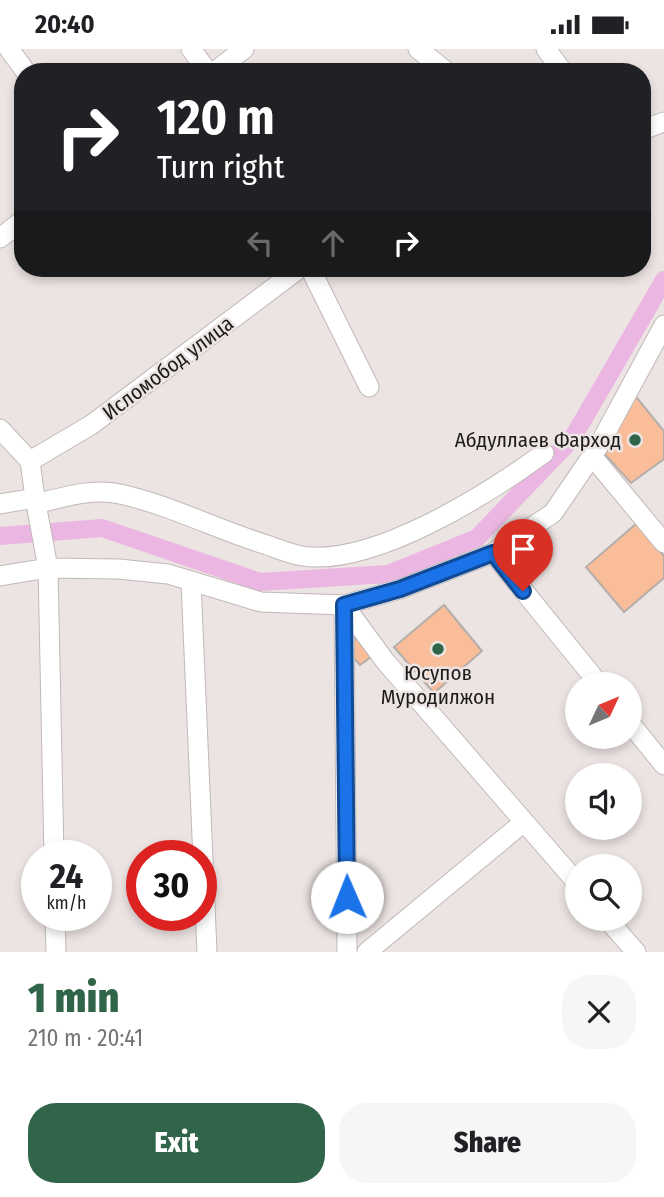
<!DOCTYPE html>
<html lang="en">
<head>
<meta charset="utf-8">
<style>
	:root { --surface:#fff; --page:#f6f6f6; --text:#202124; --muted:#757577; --accent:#306549 }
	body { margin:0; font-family:"Fira Sans Condensed",sans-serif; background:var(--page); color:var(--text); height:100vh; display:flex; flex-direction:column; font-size:26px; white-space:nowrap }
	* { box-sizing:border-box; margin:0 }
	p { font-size:23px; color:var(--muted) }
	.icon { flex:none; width:38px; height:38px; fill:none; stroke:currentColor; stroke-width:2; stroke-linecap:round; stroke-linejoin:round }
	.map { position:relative; height:903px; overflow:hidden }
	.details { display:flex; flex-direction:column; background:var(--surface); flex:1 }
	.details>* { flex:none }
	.banner { position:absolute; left:14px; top:14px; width:637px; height:214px; border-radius:28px; box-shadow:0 4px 10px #0003; background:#202124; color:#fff; overflow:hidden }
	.needle { width:46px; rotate:46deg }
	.fabs { position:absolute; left:565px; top:623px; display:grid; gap:14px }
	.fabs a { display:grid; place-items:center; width:77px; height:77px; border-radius:50%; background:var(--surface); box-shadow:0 4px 10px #0003; font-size:35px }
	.speed { position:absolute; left:21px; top:791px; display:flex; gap:14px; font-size:35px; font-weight:700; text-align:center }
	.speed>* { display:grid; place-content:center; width:91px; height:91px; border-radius:50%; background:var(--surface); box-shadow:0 4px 10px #0003; line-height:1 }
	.speed small { font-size:18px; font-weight:400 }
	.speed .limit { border:10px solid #d22; background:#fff; color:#111 }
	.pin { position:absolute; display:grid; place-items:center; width:60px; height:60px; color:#fff; margin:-72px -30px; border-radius:50% 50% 50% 0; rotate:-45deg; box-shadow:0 0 7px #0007 }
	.pin .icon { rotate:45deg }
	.me { position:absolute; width:77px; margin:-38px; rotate:359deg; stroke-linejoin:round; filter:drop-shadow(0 0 5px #0008) }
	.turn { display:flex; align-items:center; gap:24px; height:147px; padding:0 28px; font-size:32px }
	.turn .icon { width:91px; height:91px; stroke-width:2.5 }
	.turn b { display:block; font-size:49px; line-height:60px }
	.lanes { display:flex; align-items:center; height:66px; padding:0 28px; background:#0003; justify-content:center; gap:35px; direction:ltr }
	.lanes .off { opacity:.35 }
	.round { display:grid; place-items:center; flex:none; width:74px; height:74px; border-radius:28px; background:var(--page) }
	.overview { display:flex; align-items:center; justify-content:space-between; height:119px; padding:0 28px }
	h1 { font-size:42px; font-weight:800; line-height:52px; color:var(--accent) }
	.primary-button { display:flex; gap:14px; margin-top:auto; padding:14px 28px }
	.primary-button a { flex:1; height:80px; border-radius:28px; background:var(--accent); color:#fff; font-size:28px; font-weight:800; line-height:80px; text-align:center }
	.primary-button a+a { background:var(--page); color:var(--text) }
	.status { display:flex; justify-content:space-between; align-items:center; height:49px; padding:0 35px; background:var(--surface); direction:ltr }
	.status svg { height:19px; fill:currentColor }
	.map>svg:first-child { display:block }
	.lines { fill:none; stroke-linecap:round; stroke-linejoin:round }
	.canal { stroke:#ecb6e2; stroke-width:18 }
	.building { fill:#f9bd99; stroke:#b4aeab; stroke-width:2 }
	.minor-casing { stroke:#c1b9b8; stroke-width:21 }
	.minor { stroke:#fff; stroke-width:19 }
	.route-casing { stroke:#114b97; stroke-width:18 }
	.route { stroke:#1a73e8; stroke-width:12 }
	.poi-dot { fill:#306549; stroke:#ece4e3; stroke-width:2.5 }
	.labels { text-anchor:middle; stroke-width:5; stroke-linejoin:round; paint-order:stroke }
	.street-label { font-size:21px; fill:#1e1b1b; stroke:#ece4e3 }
	.poi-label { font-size:21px; fill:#1e1b1b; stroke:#ece4e3; text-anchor:end }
</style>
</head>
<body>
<div class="status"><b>20:40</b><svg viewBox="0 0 49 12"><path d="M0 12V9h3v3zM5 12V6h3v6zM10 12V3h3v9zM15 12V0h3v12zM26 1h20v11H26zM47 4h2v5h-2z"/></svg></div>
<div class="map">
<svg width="664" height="903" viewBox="0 0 664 903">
	<rect width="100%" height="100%" fill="#ece4e3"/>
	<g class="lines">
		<path class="canal" d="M0 487 102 479 260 533 388 525 477 489 572 390 664 231"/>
	</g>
	<path class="building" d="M633 344 664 382V410L631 434 600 400Z
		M637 474 664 507V529L624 563 586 518Z
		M444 556 482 602 434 644 394 598Z
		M357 589 371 608 360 616 345 599Z"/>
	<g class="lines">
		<defs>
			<path id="minor" d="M9 0 26 23
				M191 0 208 23
				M418 0 447 23
				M546 0 563 23
				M214 23 244 0
				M642 81 664 73
				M0 189 23 171
				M310 219 369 338
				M0 380 30 412 35 449 0 455
				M592 407 664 494
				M30 412 91 376 300 219
				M35 449 48 519 54 807
				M36 455C63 448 92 439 120 445 170 456 218 481 267 496 278 500 290 505 302 507 373 518 488 445 544 404
				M493 504 599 635
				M0 527 48 519 119 520 168 525 261 553 344 556 400 540 493 504 553 464 598 398 664 276
				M191 533 207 903
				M344 556 385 612 578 835
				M344 556 347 903
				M630 674 664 716
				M55 866 56 903
				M607 870 636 903
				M367 903 524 773"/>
		</defs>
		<use href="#minor" class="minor-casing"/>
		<use href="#minor" class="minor"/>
	</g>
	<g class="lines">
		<defs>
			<path id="route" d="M347 848 344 556 400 540 493 504 523 542"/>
		</defs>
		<use href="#route" class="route-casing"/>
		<use href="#route" class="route"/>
	</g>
	<g class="poi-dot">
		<circle cx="635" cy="391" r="7"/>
		<circle cx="438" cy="600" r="7"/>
	</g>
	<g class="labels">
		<g class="street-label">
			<text transform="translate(168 319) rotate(-37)" y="7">Исломобод улица</text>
		</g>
		<g class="poi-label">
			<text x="621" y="398">Абдуллаев Фарход</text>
			<text x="438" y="631" text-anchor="middle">Юсупов<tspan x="438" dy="24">Муродилжон</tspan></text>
		</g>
	</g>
</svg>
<div class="fabs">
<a><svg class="needle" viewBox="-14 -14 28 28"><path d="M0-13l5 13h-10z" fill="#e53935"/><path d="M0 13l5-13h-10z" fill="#757577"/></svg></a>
<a><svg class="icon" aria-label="sound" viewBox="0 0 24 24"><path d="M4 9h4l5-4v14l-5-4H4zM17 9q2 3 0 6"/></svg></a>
<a><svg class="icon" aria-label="search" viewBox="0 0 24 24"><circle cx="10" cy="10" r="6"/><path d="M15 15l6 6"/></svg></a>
</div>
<div class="speed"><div>24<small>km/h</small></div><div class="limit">30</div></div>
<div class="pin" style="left:523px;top:542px;background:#d93025"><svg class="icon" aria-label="arrive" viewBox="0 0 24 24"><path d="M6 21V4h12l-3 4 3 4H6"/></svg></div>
<svg class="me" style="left:347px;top:848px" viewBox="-20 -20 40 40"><circle r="19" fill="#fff"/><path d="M0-13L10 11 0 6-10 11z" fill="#1a73e8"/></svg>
<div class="banner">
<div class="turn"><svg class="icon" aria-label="right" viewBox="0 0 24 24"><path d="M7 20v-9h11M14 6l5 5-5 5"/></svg><div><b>120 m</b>Turn right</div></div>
<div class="lanes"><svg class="icon off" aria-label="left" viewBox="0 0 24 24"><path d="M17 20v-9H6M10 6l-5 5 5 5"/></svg><svg class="icon off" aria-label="ahead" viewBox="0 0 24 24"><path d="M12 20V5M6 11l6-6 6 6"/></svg><svg class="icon" aria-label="right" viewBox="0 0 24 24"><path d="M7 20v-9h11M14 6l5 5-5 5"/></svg></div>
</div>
</div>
<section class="details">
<div class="overview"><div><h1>1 min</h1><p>210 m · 20:41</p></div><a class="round"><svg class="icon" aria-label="close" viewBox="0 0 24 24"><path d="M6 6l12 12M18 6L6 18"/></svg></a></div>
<div class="primary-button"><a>Exit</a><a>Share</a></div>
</section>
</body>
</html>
